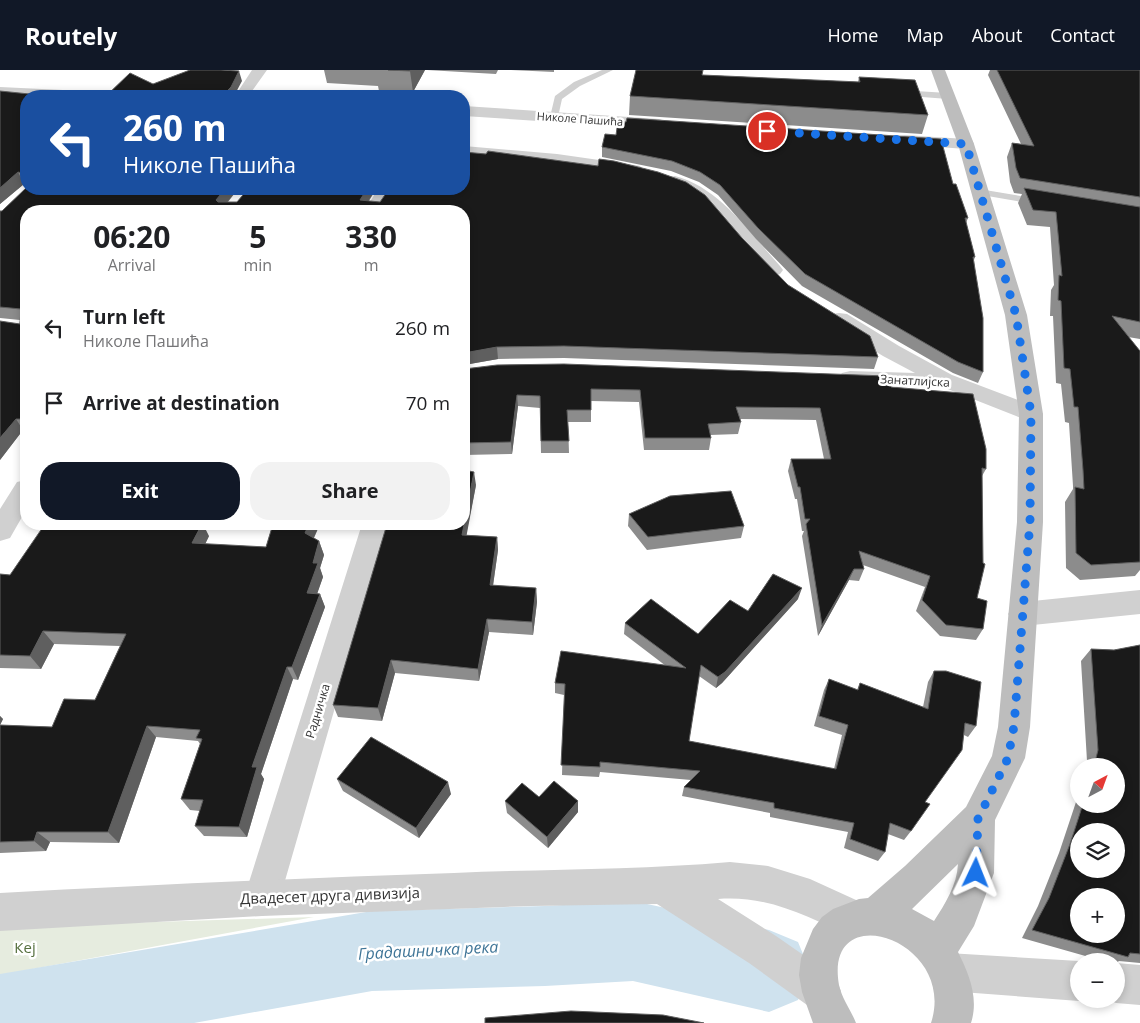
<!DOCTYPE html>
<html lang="en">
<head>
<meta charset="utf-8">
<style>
	:root { --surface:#fff; --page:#f2f2f2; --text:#202124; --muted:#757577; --accent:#111827 }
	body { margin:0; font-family:"Open Sans",sans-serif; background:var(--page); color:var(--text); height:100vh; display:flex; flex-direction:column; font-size:19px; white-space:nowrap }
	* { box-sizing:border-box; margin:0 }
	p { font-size:16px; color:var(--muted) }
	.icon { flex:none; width:28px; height:28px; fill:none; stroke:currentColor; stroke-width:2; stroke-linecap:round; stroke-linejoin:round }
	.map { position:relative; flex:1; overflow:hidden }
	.details { position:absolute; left:20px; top:135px; width:450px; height:325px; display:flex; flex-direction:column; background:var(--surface); border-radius:20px; box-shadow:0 2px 8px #0003 }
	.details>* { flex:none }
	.top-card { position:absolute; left:20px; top:20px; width:450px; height:105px; border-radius:20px; box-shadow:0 2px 8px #0003; background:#1a4fa0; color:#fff; overflow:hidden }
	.needle { width:32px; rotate:41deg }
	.tools { position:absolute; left:1070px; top:688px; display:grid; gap:10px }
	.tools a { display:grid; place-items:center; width:55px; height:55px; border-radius:50%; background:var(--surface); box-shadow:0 2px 8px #0003; font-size:25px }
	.pin { position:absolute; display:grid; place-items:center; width:42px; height:42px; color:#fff; margin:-21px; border:2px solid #fff; border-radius:50%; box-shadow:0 1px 5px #0007 }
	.me { position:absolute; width:55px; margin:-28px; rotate:2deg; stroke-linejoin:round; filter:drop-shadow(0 0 4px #0008) }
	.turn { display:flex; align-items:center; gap:18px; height:105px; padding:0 20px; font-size:22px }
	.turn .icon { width:65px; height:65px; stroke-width:2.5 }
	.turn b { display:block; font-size:35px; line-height:42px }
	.eta { display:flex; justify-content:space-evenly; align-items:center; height:85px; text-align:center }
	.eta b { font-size:30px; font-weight:700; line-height:35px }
	.cta { display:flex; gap:10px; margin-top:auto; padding:10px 20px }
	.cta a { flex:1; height:58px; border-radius:20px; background:var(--accent); color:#fff; font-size:20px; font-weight:700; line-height:58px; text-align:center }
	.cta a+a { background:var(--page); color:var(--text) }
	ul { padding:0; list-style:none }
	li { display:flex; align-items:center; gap:15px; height:75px; padding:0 20px }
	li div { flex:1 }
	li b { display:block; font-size:19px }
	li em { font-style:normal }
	header { display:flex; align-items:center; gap:30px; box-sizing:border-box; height:70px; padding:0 25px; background:var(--accent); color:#fff }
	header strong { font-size:24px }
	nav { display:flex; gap:28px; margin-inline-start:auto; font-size:18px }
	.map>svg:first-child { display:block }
	.green { fill:#e6ecdf }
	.water { fill:#cfe2ee }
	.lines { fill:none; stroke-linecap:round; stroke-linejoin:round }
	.river { fill:#cfe2ee; fill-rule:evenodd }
	.service { fill:#d0d0d0; fill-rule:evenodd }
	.minor { fill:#d0d0d0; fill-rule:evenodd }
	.tertiary { fill:#d0d0d0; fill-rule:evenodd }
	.secondary { fill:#bdbdbd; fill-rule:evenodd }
	.wall { fill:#8c8c8c }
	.shaded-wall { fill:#5f5f5f }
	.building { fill:#1a1a1a; stroke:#5f5f5f; fill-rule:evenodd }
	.route { stroke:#1a73e8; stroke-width:9; stroke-dasharray:0 16.2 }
	.labels { text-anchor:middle; stroke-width:5; stroke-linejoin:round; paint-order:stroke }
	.far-street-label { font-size:11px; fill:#333; stroke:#fff }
	.street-label { font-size:12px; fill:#333; stroke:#fff }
	.near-street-label { font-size:15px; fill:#333; stroke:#fff }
	.near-park-label { font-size:15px; fill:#56703f; stroke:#fff }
	.near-water-label { font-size:16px; font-style:italic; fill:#3f7597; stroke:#fff }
</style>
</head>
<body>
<header>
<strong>Routely</strong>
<nav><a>Home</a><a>Map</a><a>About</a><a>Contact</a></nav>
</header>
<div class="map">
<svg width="1140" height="953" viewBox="0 0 1140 953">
	<rect width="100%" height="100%" fill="#fff"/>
	<path class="green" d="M314 847 0 905V857Z"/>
	<path class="water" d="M144 906 135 953H0V929Z"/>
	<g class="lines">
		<path class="river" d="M633 831 769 860 798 872 810 901 798 930 769 942 633 911 545 916 372 921 194 953H0V904L372 841 545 836Z"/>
		<path class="service" d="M602 0H613L580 16 562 29 558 47 551 49 550 47 555 26 574 12Z
			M899 20 948 23 952 26 948 29 896 25 895 23Z
			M979 119 1039 129 1044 132 1039 135 976 124 974 122Z"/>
		<path class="minor" d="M252 0H267L252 21 258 23 261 26H235Z
			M0 17 84 21 89 23 92 26 0 27Z
			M464 36 659 49 665 51 667 54 665 57 659 59 464 46Z
			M904 65 966 69 972 70 974 74 972 78 966 79 898 74 896 70 898 66Z
			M464 76 557 84 634 95 640 96 643 100 640 104 634 105 557 94 464 86Z
			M675 106C719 117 750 163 780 196L783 200 780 204 773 206 766 204C746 182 727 157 706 136 696 127 671 118 666 111L669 107Z
			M378 119H396L382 141H364Z
			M839 243 847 244 899 276 952 305 1039 338 1043 344 1039 350 1031 352 945 318 850 315 842 313 838 308 842 303 850 301 915 303 883 286 831 254 828 249 831 244Z
			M26 410V440L10 468 0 471V439L17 412Z
			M362 454H388L280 828 275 841 262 846 249 841 244 828Z
			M1140 520V544L1023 556 1013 552 1008 544 1013 536 1023 532Z
			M948 883 1079 891V929H1083L1079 931 948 921 934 916 929 902 934 888Z
			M1116 893 1140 895V935L1116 933 1107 929H1116Z"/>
		<path class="tertiary" d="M730 792 768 796 810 809 867 835 873 848 867 861 854 867C808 848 771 825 718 829L776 866 835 907 841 921 835 935 821 941 807 935 749 893 657 834 531 836 262 846 0 861V823C151 815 303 808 454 803 546 799 638 800 730 792Z"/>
		<path class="secondary" d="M931 0H945L974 74 1027 245 1043 344V452L1030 657 1025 688 995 750 994 803 974 856 958 882C969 904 979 928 971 953H931C958 870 823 825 839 915 842 929 851 940 856 953H813L802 922 799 905 801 888 813 859 822 847 833 839 859 829 868 828 905 796 966 737 992 686 998 657 1017 452 1019 344 1005 245 958 74ZM958 794C957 815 945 834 934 851L912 839Z"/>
	</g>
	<path class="wall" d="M324 0H425L413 22 379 21 378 16 327 13Z
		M427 0H498L496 4Z
		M511 0H554V2Z
		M990 0H1140V269L1128 267 1140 281V500L1135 506 1080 510 1066 498 1065 432 1073 419V416L1069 353 1065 352 1061 314 1056 313 1053 246H1050L1051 220 1054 215 1050 157 1027 155 1018 133 1022 124 1014 123 1010 112 1007 87 1012 73 1021 74 988 5Z
		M702 5 858 12 859 7 928 45 922 64 629 45 630 26Z
		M0 21 26 26V114H24L0 134Z
		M602 77 953 114 968 148 966 153 975 187 974 190 983 302 978 313 953 303 802 216 756 169 718 125 699 112 671 101 602 87Z
		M26 119H238L228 132H237L248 119H376L369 131 742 168 788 215 878 287 874 299 564 288 498 289 464 295V141H26V361L23 360 0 390 20 250 0 248V141H2Z
		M464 299 891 317 986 399 982 406 977 528 983 559 976 570 940 566 916 541 925 517 863 495 864 499 859 511 849 510 818 566 802 466 804 461H802L797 429H795L788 401 791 389H824L816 350 740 349 741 352 738 364 710 365 711 368 709 380H644L639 332 591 331V352H568L569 383H541L540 338 518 336 512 384 464 385Z
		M476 415 466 465 497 467 498 480 493 516 536 518 537 532 533 565 489 562 479 611 395 603 382 651 338 647 333 635Z
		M629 444 744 456 741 468 647 480 628 456Z
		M273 454H320L314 468 319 471 324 485 320 498 323 507 317 523 320 524 325 537 298 610 293 609 261 704 264 709 247 767 204 766 195 756 200 741 190 740 181 729 200 674 198 671 156 667 119 773 50 772 46 781 0 783V646L3 649 0 655 52 657 95 630 120 576 54 574 41 599 0 598V504L10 505 209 466 205 474 266 477Z
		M798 529 722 613 716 618 699 606 689 671 834 699 842 665 814 656 824 620 829 609 857 620 860 613 923 637 928 612 934 601 976 656 968 667 964 665 925 732 911 761 904 770 888 764 885 782 878 791 844 778 848 762 770 747V743L682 726 684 717 691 710 600 702 599 707 562 705 564 625 555 623V613L666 596 624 564 625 553 698 564 748 541Z
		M1140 575V893L1119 891 1116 893V891H1103L1022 868 1038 836 1059 783 1079 723V734H1116V696H1086L1087 691 1081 591 1091 579 1114 580Z
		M337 709 451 724 419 768 343 721Z
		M539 727 578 731V742L548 778 507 743 505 731Z"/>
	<path class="shaded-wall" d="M410 0H425L413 22 410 1Z
		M239 1 242 11 234 26H222Z
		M18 102 24 114 0 134V118Z
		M225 119H238L220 141 216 130Z
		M367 119H376L362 141 360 130Z
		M497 277 498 289 464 295V283Z
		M517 325 518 336 512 384 511 372Z
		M16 349 23 360 0 390V368Z
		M474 402 476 415 464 479 462 465Z
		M202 454H203L209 466 199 487 192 473Z
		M309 454H320L310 476 305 463Z
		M497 467 498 480 491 529 490 515Z
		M319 471 324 485 320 498 323 507 313 536 307 523 313 493Z
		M854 499 849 510 818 566 822 555Z
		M536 518 537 532 533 565 532 552Z
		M802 518 798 529 722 613 716 618 718 607Z
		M320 524 325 537 298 610 292 597Z
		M487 549 489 562 479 611 478 599Z
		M43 561 54 574 41 599 30 586Z
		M391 590 395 603 382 651 378 638Z
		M287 597 293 609 261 704 264 709 247 767 239 757 252 697Z
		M0 646 3 649 0 655Z
		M147 656 156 667 119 773 108 762Z
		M448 712 451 724 419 768 416 758Z
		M578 731V742L548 778 547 767Z
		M37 762 50 772 46 781 34 771Z"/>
	<path class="building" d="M190 0H221L239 1 231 17 222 26H106L130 3 153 14Z
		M388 0H410V1Z
		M636 0H703L702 5 860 12 859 7 915 10 928 45 630 26Z
		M997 0H1140V127L1020 108 1016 98 1012 73 1034 76Z
		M0 21 49 26H26V106H22V103L18 102 0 118Z
		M627 48 941 69 953 114H956L968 148H965L975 187H973L983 248V302L958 292 805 204 758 158 720 115 700 102 672 91 602 77 605 64 616 65 618 51 626 52Z
		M488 81 598 96 599 89 614 91 658 102 686 112 705 125 742 168 788 215 870 266 878 287 564 276 497 277 464 283V141H26V347L24 349H16L0 368V251L20 254 21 239 0 237V141H2L26 118 225 119 216 130 218 132H237L248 119H367L360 130 380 132 389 119H464V82L486 84Z
		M1024 118 1140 137V252L1112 246 1140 281V492L1091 495 1076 483 1075 417 1084 419 1083 400 1078 337H1074L1070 299 1064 298 1061 231 1058 230 1059 205 1062 206 1056 142 1033 140Z
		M564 294 886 306 891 317 973 324 986 379V399L982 398 983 493 985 494 977 528 987 531 983 559 946 555 922 530 930 506 859 481 864 499H854L822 555 806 454 810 449H805L800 417H798L791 389H831L820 338 736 337 741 352 708 354 711 368H645L640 320 591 319V340H567L569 371H541L540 326 517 325 511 372 464 373V299L497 295Z
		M464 400 474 402 462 465 497 467 490 515 536 518 532 552 487 549 478 599 391 590 378 638 333 635 387 454H464Z
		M731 421 744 456 648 467 629 444 670 426Z
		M45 454H202L192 473 266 477 273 454H309L305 463 319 471 313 493H318L307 523 320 524 292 597H287L252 697H257L239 757 195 756 203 730 181 729 202 669 196 668 200 660 147 656 108 762H37L34 771 0 772V655L52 657 64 629 95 630 126 564 43 561 30 586 0 585V504L10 505Z
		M773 504 802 518 725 602 718 607 701 595 689 671 836 699 848 655 819 646 829 609 858 620 860 613 928 639 934 601H946L981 612 976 656 965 653 962 680 925 732 930 734 911 761 890 753 885 782 850 769 854 753 774 738V733L684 717 700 701 600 692V697L561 695 565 614 555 613 561 581 686 598 625 553 651 529 698 564 730 530 748 541Z
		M1140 575V884L1130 883 1128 887 1032 860 1049 828 1070 774 1083 734H1116V696H1094L1098 680 1091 579 1114 580ZM1079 761H1116V799H1079ZM1079 826H1116V864H1079Z
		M371 667 448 712 416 758 337 709Z
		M554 711 578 731 547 767 505 731 522 713 539 727Z
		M571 941 663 945 704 953H485V948Z"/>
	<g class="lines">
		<path class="route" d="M767 61 966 74 1016 245 1031 344 1030 452 1014 656 1008 688 978 749 976 803"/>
	</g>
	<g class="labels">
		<g class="far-street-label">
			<text transform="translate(580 49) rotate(4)" y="4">Николе Пашића</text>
		</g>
		<g class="street-label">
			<text transform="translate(915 311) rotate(3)" y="4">Занатлијска</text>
			<text transform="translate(318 641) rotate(-73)" y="4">Радничка</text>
		</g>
		<g class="near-street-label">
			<text transform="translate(330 826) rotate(-2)" y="5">Двадесет друга дивизија</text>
		</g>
		<g class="near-park-label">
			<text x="25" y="883">Кеј</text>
		</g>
		<g class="near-water-label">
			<text transform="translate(428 880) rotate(-3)" y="6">Градашничка река</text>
		</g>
	</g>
</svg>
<div class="tools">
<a><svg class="needle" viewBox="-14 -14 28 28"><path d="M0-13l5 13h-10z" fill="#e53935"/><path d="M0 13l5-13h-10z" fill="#757577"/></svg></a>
<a><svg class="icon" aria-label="layers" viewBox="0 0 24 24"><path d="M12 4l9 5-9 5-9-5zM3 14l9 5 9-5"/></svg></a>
<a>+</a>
<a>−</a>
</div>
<div class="pin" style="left:767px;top:61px;background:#d93025"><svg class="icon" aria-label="arrive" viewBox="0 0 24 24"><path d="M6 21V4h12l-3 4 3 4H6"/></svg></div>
<svg class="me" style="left:976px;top:803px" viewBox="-20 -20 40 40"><path d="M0-17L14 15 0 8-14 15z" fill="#1a73e8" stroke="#fff" stroke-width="4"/></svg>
<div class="top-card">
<div class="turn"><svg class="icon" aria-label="left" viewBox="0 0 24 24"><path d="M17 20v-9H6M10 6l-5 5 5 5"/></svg><div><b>260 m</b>Николе Пашића</div></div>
</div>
<section class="details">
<div class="eta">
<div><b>06:20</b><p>Arrival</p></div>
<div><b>5</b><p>min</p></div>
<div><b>330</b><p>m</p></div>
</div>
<ul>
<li><svg class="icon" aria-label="left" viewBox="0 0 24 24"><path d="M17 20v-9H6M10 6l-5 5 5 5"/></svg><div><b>Turn left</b><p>Николе Пашића</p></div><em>260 m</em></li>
<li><svg class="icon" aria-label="arrive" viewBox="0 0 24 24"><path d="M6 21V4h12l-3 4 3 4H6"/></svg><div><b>Arrive at destination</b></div><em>70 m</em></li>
</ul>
<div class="cta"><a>Exit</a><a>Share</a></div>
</section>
</div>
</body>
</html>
